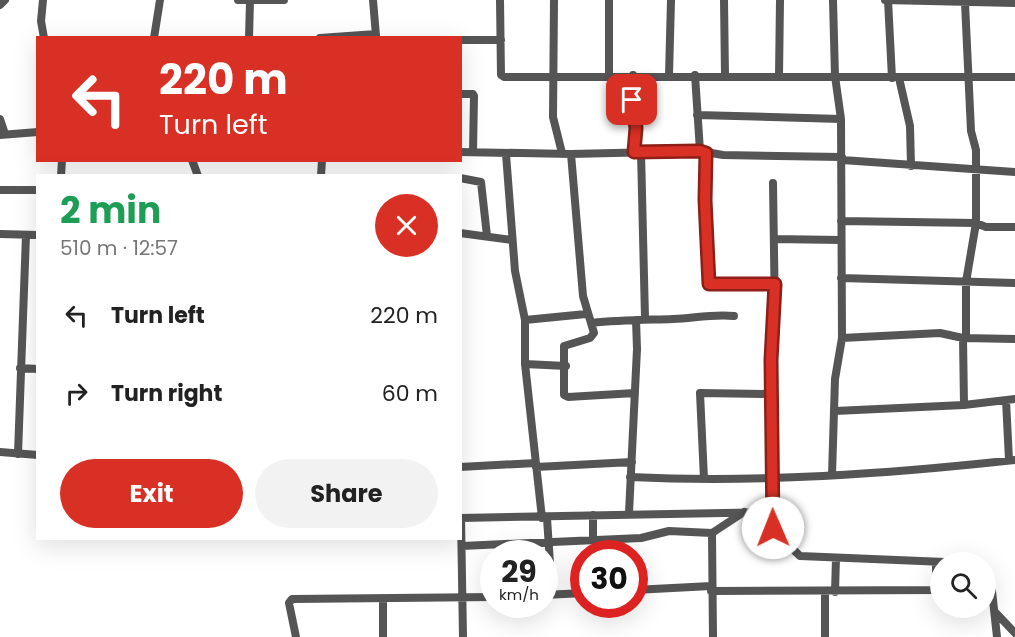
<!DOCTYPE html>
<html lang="en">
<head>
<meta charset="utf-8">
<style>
	:root { --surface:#fff; --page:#f2f2f2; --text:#222; --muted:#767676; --accent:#d93025 }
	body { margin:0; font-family:Poppins,sans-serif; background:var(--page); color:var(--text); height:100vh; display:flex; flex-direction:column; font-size:22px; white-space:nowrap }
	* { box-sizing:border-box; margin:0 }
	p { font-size:20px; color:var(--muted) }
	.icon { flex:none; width:33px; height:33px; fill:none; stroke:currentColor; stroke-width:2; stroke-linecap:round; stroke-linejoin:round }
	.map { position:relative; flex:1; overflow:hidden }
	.details { position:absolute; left:36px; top:174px; width:426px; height:366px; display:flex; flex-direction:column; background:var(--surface); border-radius:0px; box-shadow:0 6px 24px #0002 }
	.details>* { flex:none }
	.hud { position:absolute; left:36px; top:36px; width:426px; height:126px; border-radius:0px; box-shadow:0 6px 24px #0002; background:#d93025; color:#fff; overflow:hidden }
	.fabs { position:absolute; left:930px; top:552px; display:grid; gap:12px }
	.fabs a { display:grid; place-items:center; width:66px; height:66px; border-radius:50%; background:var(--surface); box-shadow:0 6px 24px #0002; font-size:30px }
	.speed { position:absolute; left:480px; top:540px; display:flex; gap:12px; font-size:30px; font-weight:700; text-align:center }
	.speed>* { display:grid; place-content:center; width:78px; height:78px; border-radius:50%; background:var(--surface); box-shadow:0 6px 24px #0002; line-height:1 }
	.speed small { font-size:15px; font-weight:400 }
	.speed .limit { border:9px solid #d22; background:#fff; color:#111 }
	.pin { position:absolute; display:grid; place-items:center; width:51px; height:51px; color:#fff; margin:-26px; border-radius:12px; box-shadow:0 3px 9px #0006 }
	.me { position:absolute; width:66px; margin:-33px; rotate:359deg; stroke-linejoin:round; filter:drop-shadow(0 0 4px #0008) }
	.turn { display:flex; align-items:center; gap:21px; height:126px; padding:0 24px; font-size:27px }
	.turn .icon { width:78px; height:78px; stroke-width:2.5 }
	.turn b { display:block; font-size:42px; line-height:51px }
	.round { display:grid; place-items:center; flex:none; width:63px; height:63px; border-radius:32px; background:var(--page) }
	.head { display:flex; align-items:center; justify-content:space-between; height:102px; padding:0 24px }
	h1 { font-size:36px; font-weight:700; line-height:45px; color:#1e9e55 }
	.primary-button { display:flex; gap:12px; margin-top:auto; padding:12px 24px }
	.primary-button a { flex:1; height:69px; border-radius:36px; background:var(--accent); color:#fff; font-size:24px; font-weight:700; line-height:69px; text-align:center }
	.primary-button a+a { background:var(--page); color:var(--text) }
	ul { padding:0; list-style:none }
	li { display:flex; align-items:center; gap:18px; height:78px; padding:0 24px }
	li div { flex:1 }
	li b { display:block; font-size:22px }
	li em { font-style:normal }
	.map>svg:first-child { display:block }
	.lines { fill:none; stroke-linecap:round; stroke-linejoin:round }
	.minor { stroke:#555; stroke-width:8 }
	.route-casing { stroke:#8d1f18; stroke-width:15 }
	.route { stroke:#d93025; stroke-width:10 }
</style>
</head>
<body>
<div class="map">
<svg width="1015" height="637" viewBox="0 0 1015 637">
	<rect width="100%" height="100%" fill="#fff"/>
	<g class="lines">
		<path class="minor" d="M43 0 41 21 44 38
			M238 0H284
			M373 0 376 36
			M500 0 501 75 504 77H1015
			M554 0 553 117 562 153
			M724 0 725 75
			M885 0 1015 3
			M888 0 892 78
			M965 3 971 131 976 150V223L966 282V338
			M0 5 5 0
			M154 38 160 0
			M249 38 250 1
			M320 38 376 34
			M460 40H501
			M609 75V0
			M633 75C632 101 637 126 634 152
			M669 75 671 0
			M695 75 700 151
			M779 76 780 0
			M899 78 910 126 911 166
			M460 94H473L474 96 473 152
			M697 115 841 119
			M0 119 5 134
			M0 135 38 132
			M460 152 571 154 700 151 723 155 842 157
			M641 152 645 318
			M706 153 705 200 709 284 775 283
			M506 154 515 271 525 320V364L542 518
			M571 154 583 296 594 333 590 338 564 346V395L568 397 635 393
			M192 160 198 176
			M842 160 1015 172
			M61 176 62 160
			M321 176 322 160
			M460 178 481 182 487 236
			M0 190H38
			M841 221 976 223 986 227H1015
			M460 233 512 240
			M0 234 38 235
			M774 239 841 240
			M841 278 1015 283
			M525 320 586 314
			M592 323C620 320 646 320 673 319 695 318 712 314 734 316
			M842 338 940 333 963 338 1015 339
			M963 338 964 405
			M525 364 566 366
			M20 368 38 369
			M1006 400 1009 460
			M835 411 964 405 1015 399
			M0 452 38 455
			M18 454 26 235
			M460 467 536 463
			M536 467 632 462
			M832 475 835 379 842 338 841 119 835 76 833 0
			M630 477C759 483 887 474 1015 460
			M704 479 700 393 772 394
			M773 512 775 532 800 556 945 562
			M629 513 637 349 636 320
			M460 518 773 512 771 360 775 318 773 183
			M461 518 463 637
			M547 518 552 594
			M712 533 713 637
			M593 540V515
			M462 546 641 538 669 531 712 533 744 512
			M936 562V590
			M986 574 992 591 997 637
			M634 590 711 586
			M711 591 940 590
			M825 592V637
			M835 592 836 558
			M544 595 584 593
			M995 612 1015 633
			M296 637 289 603 292 599 494 597
			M383 637V599"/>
	</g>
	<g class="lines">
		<defs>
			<path id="route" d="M632 100 636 128 634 152 700 151 706 153 705 200 709 284H775L771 360 773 528"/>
		</defs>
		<use href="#route" class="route-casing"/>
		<use href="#route" class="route"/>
	</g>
</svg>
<div class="fabs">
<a><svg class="icon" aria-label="search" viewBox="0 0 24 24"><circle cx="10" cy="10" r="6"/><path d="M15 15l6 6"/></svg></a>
</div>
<div class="speed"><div>29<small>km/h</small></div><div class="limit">30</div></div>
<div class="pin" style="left:632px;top:100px;background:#d93025"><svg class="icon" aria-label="arrive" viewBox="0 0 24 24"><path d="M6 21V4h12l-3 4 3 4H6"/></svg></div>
<svg class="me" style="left:773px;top:528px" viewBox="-20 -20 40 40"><circle r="19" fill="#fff"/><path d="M0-13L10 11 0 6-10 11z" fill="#d93025"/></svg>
<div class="hud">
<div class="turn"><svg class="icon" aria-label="left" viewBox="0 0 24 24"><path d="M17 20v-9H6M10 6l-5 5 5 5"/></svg><div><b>220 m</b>Turn left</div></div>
</div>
<section class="details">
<div class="head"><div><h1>2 min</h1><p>510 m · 12:57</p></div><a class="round" style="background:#d93025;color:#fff"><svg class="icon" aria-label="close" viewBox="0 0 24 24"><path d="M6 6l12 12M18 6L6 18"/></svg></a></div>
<ul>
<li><svg class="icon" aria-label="left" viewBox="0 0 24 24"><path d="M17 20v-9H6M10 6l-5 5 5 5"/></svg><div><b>Turn left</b></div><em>220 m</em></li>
<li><svg class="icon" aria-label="right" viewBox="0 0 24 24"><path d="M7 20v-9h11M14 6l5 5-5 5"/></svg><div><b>Turn right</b></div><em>60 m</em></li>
</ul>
<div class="primary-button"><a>Exit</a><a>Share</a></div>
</section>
</div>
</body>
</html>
